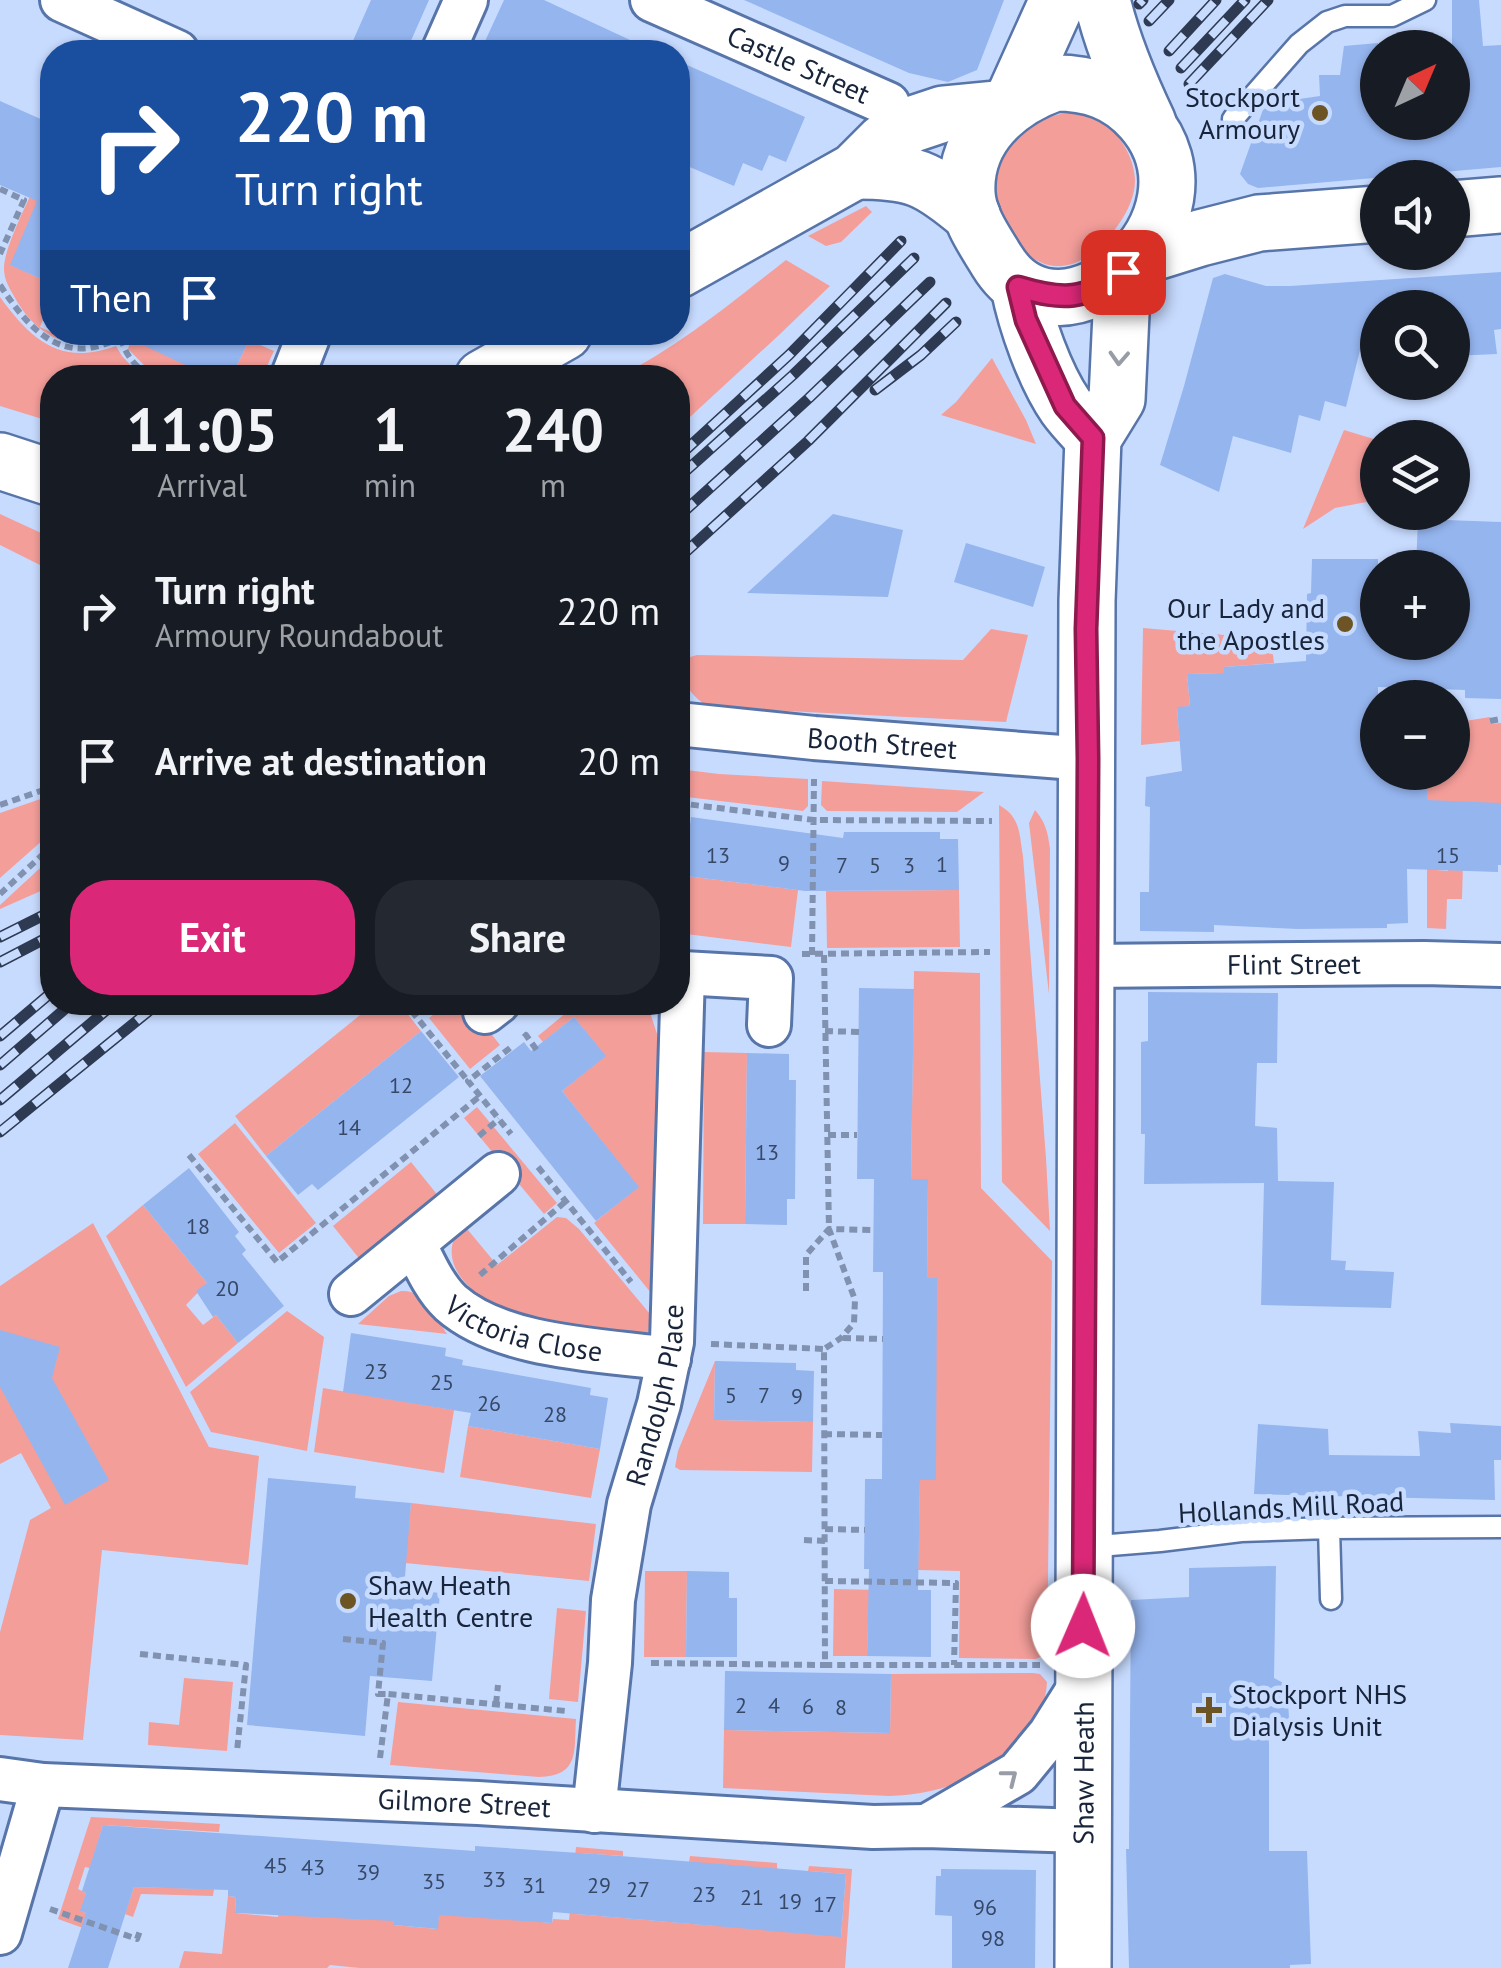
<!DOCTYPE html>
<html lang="en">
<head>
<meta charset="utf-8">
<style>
	:root { --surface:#171b24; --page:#242831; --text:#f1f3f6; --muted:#9ea1a6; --accent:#db2777 }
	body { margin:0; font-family:"PT Sans",sans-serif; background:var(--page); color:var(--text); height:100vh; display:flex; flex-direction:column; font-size:38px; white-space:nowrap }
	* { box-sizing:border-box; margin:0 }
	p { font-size:32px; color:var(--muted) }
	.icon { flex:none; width:55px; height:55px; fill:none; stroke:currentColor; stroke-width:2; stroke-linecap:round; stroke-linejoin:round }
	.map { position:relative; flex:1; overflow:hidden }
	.details { position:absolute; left:40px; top:365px; width:650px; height:650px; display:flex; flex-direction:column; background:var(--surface); border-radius:40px; box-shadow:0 2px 8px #0004 }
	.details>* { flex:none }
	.banner { position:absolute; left:40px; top:40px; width:650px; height:305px; border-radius:40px; box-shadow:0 2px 8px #0004; background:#1a4fa0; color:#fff; overflow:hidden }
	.needle { width:65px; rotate:44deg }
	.controls { position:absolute; left:1360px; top:30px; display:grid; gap:20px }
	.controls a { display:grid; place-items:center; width:110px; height:110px; border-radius:50%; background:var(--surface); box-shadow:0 2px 8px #0004; font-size:50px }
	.pin { position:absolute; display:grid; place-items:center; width:85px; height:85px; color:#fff; margin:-42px; border-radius:20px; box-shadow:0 5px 15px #0006 }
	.me { position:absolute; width:110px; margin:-55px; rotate:1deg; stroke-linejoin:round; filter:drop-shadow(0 0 8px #0008) }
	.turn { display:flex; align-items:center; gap:35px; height:210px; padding:0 30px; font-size:45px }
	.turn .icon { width:130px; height:130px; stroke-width:2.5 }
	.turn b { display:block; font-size:70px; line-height:85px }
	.then { display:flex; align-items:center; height:95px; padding:0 30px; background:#0003; gap:20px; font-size:38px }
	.eta { display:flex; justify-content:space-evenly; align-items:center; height:170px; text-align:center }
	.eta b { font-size:60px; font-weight:800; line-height:70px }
	.button { display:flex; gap:20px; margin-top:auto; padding:20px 30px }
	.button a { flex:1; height:115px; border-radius:40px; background:var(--accent); color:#fff; font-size:40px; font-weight:800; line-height:115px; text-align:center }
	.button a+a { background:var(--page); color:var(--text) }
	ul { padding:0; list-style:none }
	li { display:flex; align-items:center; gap:30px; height:150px; padding:0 30px }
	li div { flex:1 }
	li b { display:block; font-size:38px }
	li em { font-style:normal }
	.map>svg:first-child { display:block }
	.green { fill:#f49e9a }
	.building { fill:#95b5ef }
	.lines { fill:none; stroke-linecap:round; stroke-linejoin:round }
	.lane-casing { stroke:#5875aa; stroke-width:25 }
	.street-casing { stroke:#5875aa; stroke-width:48 }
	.secondary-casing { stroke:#5875aa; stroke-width:60 }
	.path { stroke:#8191b0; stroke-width:6; stroke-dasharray:8 5; stroke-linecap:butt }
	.lane { stroke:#fff; stroke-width:20 }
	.street { stroke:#fff; stroke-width:42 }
	.secondary { stroke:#fff; stroke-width:55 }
	.rail-casing { stroke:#2d3a51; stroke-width:11 }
	.rail { stroke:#c7dbff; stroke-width:8; stroke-dasharray:22; stroke-linecap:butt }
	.oneway { stroke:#979ca6 }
	.route-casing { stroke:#8e194d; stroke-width:25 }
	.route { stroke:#db2777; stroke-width:18 }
	.poi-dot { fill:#6c5424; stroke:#c7dbff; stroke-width:4 }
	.labels { text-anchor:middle; stroke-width:9; stroke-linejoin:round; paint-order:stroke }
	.number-label { font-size:22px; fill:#374867 }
	.street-label { font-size:28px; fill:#18243a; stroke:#c7dbff }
	.poi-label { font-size:28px; fill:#18243a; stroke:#c7dbff; text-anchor:end }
</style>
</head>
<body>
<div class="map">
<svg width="1501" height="1968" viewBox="0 0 1501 1968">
	<rect width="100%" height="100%" fill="#c7dbff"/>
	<path class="green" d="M1073 112C1106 113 1134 148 1135 180 1135 203 1120 225 1105 241 1069 280 1032 272 1006 228 999 215 993 200 993 184 993 168 1007 149 1018 138 1034 123 1051 114 1073 112Z
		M36 183 52 190V220L40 250 11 265 52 284V298L40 327 62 337 65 333H118C74 355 38 339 15 298 10 289 4 280 4 269 3 250 28 202 36 183Z
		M866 206 872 212 841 242 826 246 808 236Z
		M786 260 830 286 779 335 678 428V378L618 377C680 346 732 302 786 260Z
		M0 297C32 341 61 366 116 346L122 356 142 377 52 378V422L0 406Z
		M142 333 213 377H161L144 365 128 349 130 342Z
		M249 340 274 351 262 377 231 378Z
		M992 358 1026 420 1036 444 941 415 956 402Z
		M1344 430 1377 440V500L1335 508 1303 529Z
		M0 514 52 538V571L0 545Z
		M1143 628 1271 639 1274 663 1224 667V673L1187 674 1190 706 1177 708 1180 741 1141 745Z
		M991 629 1028 635 1006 722 708 707C691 695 682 685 685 663L690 657 697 655 963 660Z
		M1490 717V724L1501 723V803L1436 870 1448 871 1449 863 1463 864 1462 899H1447L1446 929 1427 928V773L1452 772 1453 723Z
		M678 769 719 774 808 779V806L803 811 678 796Z
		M822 781 984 792 957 812 827 811 821 805Z
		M52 795V832L0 878V813Z
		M999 805C1021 817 1019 834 1023 856L1046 1158 1050 1231 1002 1182Z
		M1035 810C1046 823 1048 833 1050 849L1049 994 1029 823Z
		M52 857V886L0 909V905Z
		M678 875 798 890 791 947 678 933Z
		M959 890 960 947 827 948 826 891Z
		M914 971 980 973 981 1188 1052 1261 1047 1654 1036 1659 959 1658 960 1571 918 1570 920 1480 937 1278H927L928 1180 911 1179Z
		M375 1003H399L421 1031 266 1156 235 1116Z
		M448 1003H467L500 1045 470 1069 429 1018Z
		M578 1003H647L658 1037 660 1304 594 1223 638 1187 562 1091 605 1056 574 1017 543 1042 538 1036Z
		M704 1052 747 1053 745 1224H703Z
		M477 1107 557 1203 544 1214 464 1118Z
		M235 1123 316 1223 279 1253 198 1154Z
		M411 1162 440 1198 362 1262 333 1226Z
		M143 1205 207 1283 186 1305 203 1325 216 1315 238 1343 186 1387 106 1236Z
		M557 1217 566 1218 579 1229 650 1314 648 1336C622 1333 595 1330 569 1326 557 1325 542 1325 530 1321 491 1310 425 1269 463 1224L497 1265Z
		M93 1223 209 1447 259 1456 248 1565 102 1550 83 1740 0 1735V1632L30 1520 51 1508 21 1453 0 1464V1286Z
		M401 1291C425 1289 436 1317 447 1334L358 1324 389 1296Z
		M287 1311 324 1337 307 1451 211 1432 190 1392Z
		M715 1361 714 1420 813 1422 812 1472 680 1470 675 1467 678 1451Z
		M323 1388 454 1410 444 1473 314 1452Z
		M468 1426 600 1449 591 1498 460 1477Z
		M411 1503 596 1524 589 1581 405 1563Z
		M645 1571H687L686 1657H644Z
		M834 1589 881 1590 868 1623 867 1656H833Z
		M557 1608 586 1611 578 1702 549 1699Z
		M1033 1673 1040 1674 1047 1682C1046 1702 1039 1715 1027 1731 1021 1740 1015 1750 1007 1756 973 1782 932 1795 889 1796L723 1788 724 1730 890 1733 891 1674Z
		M184 1678 233 1682 227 1751 148 1745 149 1722 179 1725Z
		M398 1702 576 1719C574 1751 580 1776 539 1777L390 1765Z
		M91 1817 220 1824 219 1832 103 1825 90 1868 85 1867 78 1889 86 1893 81 1911 99 1918 94 1932 58 1919Z
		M576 1847 623 1851V1856L580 1853 576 1914 717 1926 689 1862 690 1856 777 1863V1868L841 1937 846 1874 808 1871 809 1866 852 1869 845 1968H360L330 1965 327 1968H179L184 1951 222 1954 228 1896 236 1897 235 1913 278 1917 280 1901 395 1909 394 1925 437 1929 439 1913 552 1923 553 1919 569 1920Z
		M134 1887 214 1889 213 1896 141 1894 133 1917 125 1914Z"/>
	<path class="building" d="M371 0H429L406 52H348Z
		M504 0H544L656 52H480Z
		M744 0H1004L977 70 948 82 909 73Z
		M1452 0H1479L1483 46 1501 45V167L1258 188 1248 184 1240 174 1265 104 1320 96 1319 75H1340L1344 46 1378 43V122H1452Z
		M678 61 805 117 786 162 769 155 762 171 743 163 734 186 678 162Z
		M0 101 52 124V284L10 265 37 201 0 185Z
		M1501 272V329L1494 330 1497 354 1452 356V308H1378V346H1361L1346 407 1325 401 1320 421 1299 415 1291 453 1233 436 1219 492 1160 465 1184 386 1213 278 1225 274 1266 286H1290Z
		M115 332H231L249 340 231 378H213Z
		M833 514 903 530 888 597 747 593Z
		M1418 519 1501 522V699L1465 698V690L1378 687V772H1427V800L1501 803V865H1498V872L1407 869 1408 923 1387 924V928L1298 929 1214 925V932L1140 931V892H1149L1150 807 1145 806 1146 777 1182 771 1177 707 1190 706 1187 674 1224 673V667L1306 661 1307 594 1311 593 1312 559H1378V642H1452V568H1416Z
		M966 543 1045 567 1033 607 954 582Z
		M691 817 843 838 844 832H940V839H958L959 890 805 891 678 875V824L690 826Z
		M859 988 914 989 911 1179H928L927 1278H937L936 1480H920L918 1590H931V1657L867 1656 869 1569H864L865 1479H882L883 1272H873L874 1179H857Z
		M1148 992 1278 993 1277 1063H1257L1255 1126 1277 1128 1278 1181 1334 1182 1331 1260 1346 1261 1345 1270 1394 1272 1391 1308 1261 1305 1264 1183 1144 1184 1145 1134H1141V1042L1148 1041Z
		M574 1017 606 1056 562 1091 639 1187 596 1221 480 1076 524 1042 531 1051Z
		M421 1031 459 1077 318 1190 312 1184 298 1195 266 1156Z
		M747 1053 789 1054V1080H796L795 1199H787V1225L745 1224Z
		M189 1168 239 1232 235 1236 246 1250 242 1254 284 1306 238 1343 216 1315 213 1317 196 1291 207 1283 143 1205Z
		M0 1330 60 1347 52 1378 109 1480 65 1505 0 1387Z
		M351 1333 446 1348 445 1356 463 1360 462 1365 591 1388 590 1395 608 1398 600 1449 468 1426 471 1413 343 1392Z
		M715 1361 796 1363V1370L814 1371 813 1422 714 1420Z
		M1450 1423 1501 1426V1460H1494L1495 1500 1254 1494 1258 1424 1328 1429 1329 1455 1420 1456 1418 1431 1451 1433Z
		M268 1478 356 1486 355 1498 411 1503 404 1589 440 1593 432 1681 370 1676 365 1736 247 1725Z
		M1276 1566 1274 1678 1287 1685 1290 1735 1269 1736V1851H1307L1311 1964 1290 1965V1968H1129L1126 1849H1129L1131 1600 1189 1597V1568Z
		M687 1571 729 1572V1598H737V1657H686Z
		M725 1671 891 1674 890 1733 724 1730Z
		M103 1825 475 1851V1846L595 1854 846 1874 841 1937 553 1912 552 1923 439 1915 438 1929 394 1925V1921L235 1913 236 1897 228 1896V1890L134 1887 108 1968H68L86 1913 80 1911 86 1893 82 1891Z
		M941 1869 1036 1870 1035 1968H952V1916L935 1915 936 1876H941Z"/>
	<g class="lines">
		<defs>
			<path id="lane" d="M1233 119 1299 44 1327 22 1345 16H1392L1425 0
				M1329 1528 1331 1599
				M1086 1547 1160 1541 1241 1531 1329 1528 1501 1527"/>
			<g id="street">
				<path d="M62 0 177 52"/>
				<path id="s1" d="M652 0 888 104"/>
				<path d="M443 52 466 0"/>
				<path d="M292 378 310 332"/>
				<path id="s2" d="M678 724 814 738 1088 759"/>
				<path id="s3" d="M1086 966 1424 963 1501 965"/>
				<path d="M683 973 771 978 769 1025"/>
				<path d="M485 1012 498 1002"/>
				<path id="s4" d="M414 1243C424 1263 434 1287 451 1303 502 1348 603 1350 669 1359"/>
				<path d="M351 1294 498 1174"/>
				<path id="s5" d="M0 1779 43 1785 478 1803 873 1827 926 1826 1082 1831"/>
				<path id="s6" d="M594 1811 610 1663 613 1600 629 1504 659 1404 672 1342 683 973 678 972"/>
				<path d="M927 1826 1018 1773 1050 1734 1082 1683"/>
				<path d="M0 1933 43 1785"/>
			</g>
			<g id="secondary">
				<path d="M1102 0C1112 43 1129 83 1148 123"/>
				<path d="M1055 83C1090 83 1118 92 1142 119 1230 218 1062 367 997 261 985 241 968 218 967 193 964 137 1007 100 1055 83Z"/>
				<path d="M1011 104 1058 0"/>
				<path d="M855 171C913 171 927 177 972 215"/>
				<path d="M1452 209 1501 205"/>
				<path d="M1139 257 1200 238 1259 223 1378 214"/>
				<path d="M678 270 855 171 884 142 910 125 943 114 1005 108"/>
				<path d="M1019 287C1026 323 1045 377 1066 407 1074 418 1084 428 1093 438"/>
				<path d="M483 378 564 332"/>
				<path d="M0 461 52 478"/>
				<path id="s7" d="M1083 1968 1087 601 1093 438 1117 399 1123 271"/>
			</g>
		</defs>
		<use href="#lane" class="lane-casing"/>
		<use href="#street" class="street-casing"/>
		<use href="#secondary" class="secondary-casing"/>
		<path class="path" d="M0 189 24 200 0 254
			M0 285C34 337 68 370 130 332
			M244 333 265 343
			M121 338C126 357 136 367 152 378
			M1490 721 1501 719
			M678 803 814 820 992 821
			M0 805 52 787
			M0 894 52 846
			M802 954 990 952
			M812 955 814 779
			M824 955 829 1229 855 1300 854 1323 841 1338 824 1349 825 1665H1040
			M418 1002 410 1009 468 1081
			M825 1031 859 1032
			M524 1037 526 1035 538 1052
			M510 1048 468 1081 511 1134
			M828 1135H857
			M479 1136 499 1119
			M189 1155 277 1262 480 1096
			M538 1167 631 1282
			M480 1275 566 1201
			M806 1291V1255L829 1229 873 1230
			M843 1338 883 1339
			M711 1344 824 1349
			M824 1434 882 1435
			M825 1529 865 1530
			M804 1540 825 1541
			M825 1581 956 1583 954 1665
			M343 1639 383 1643 378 1694H388
			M140 1654 246 1665 237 1751
			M651 1663 825 1665
			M496 1704 498 1685
			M380 1758 388 1694 566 1711
			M50 1909 137 1939 141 1928"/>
		<use href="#lane" class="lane"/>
		<use href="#street" class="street"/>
		<use href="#secondary" class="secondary"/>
		<defs>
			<path id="rail" d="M1139 4 1143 0
				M1149 21 1169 0
				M1169 51 1216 0
				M1181 68 1245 0
				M1189 84 1268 0
				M875 390 921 355 956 322
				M678 457 789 355 901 241
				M678 478 793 375 914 258
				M678 517 809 398 930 282
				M678 559 808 441 946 303
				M0 937 52 911
				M0 962 52 935
				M0 1036 52 992
				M0 1065 73 1002
				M0 1100 116 1002
				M0 1132 160 1002"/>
		</defs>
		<use href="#rail" class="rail-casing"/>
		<use href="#rail" class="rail"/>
	</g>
	<defs><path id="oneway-chevron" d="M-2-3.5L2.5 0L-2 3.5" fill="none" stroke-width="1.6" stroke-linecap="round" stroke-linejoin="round" transform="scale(2.5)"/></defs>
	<g class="oneway">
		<use href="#oneway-chevron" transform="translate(1119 358) rotate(93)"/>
		<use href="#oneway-chevron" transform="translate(1010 1777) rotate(-38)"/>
	</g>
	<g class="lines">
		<defs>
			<path id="route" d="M1083 1626 1088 759 1086 629 1093 438 1065 406 1026 320 1018 287C1065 301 1083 300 1123 272"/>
		</defs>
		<use href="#route" class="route-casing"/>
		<use href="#route" class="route"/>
	</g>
	<g class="poi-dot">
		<circle cx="1320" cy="113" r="10"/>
		<circle cx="1345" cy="624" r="10"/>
		<circle cx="348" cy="1601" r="10"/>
		<path d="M1204 1695h10v10h10v10h-10v10h-10v-10h-10v-10h10z"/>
	</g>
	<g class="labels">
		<g class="number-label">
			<text x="718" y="863">13</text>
			<text x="1448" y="863">15</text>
			<text x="784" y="871">9</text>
			<text x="942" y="872">1</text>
			<text x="842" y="873">7</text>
			<text x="875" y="873">5</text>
			<text x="909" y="873">3</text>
			<text x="401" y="1093">12</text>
			<text x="349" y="1135">14</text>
			<text x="767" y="1160">13</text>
			<text x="198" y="1234">18</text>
			<text x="227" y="1296">20</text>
			<text x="376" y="1379">23</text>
			<text x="442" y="1390">25</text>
			<text x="731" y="1403">5</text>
			<text x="764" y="1403">7</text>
			<text x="797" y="1404">9</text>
			<text x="489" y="1411">26</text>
			<text x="555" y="1422">28</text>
			<text x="741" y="1713">2</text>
			<text x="774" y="1713">4</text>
			<text x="808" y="1714">6</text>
			<text x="841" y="1715">8</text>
			<text x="276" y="1873">45</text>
			<text x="313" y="1875">43</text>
			<text x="368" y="1880">39</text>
			<text x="494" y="1887">33</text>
			<text x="434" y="1889">35</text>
			<text x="534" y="1893">31</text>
			<text x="599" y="1893">29</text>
			<text x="638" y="1897">27</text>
			<text x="704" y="1902">23</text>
			<text x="752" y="1905">21</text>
			<text x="790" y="1909">19</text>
			<text x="825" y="1912">17</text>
			<text x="985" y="1915">96</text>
			<text x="993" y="1946">98</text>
		</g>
		<g class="street-label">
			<text dy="10" stroke="none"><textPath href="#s1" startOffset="160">Castle Street</textPath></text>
			<text dy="10" stroke="none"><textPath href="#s2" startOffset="205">Booth Street</textPath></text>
			<text dy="10" stroke="none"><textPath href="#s3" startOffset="208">Flint Street</textPath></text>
			<text dy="10" stroke="none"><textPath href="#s4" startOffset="150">Victoria Close</textPath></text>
			<text dy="10" stroke="none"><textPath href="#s6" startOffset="422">Randolph Place</textPath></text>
			<text transform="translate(1291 1507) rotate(-3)" y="10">Hollands Mill Road</text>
			<text dy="10" stroke="none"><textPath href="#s7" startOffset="195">Shaw Heath</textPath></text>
			<text dy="10" stroke="none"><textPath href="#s5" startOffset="465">Gilmore Street</textPath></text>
		</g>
		<g class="poi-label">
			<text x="1300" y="107">Stockport<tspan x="1300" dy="32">Armoury</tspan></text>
			<text x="1325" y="618">Our Lady and<tspan x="1325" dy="32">the Apostles</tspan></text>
			<text x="368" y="1595" text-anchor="start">Shaw Heath<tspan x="368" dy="32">Health Centre</tspan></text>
			<text x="1232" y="1704" text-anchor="start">Stockport NHS<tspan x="1232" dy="32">Dialysis Unit</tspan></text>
		</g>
	</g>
</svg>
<div class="controls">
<a><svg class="needle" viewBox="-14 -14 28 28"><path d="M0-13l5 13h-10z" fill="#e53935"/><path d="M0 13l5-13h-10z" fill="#9ea1a6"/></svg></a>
<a><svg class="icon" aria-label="sound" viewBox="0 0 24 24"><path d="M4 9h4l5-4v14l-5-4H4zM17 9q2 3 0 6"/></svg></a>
<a><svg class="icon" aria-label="search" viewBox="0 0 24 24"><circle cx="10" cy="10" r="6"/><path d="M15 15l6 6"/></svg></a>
<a><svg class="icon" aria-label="layers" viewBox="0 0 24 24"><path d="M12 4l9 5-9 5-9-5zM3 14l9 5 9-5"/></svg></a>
<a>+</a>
<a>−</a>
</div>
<div class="pin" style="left:1123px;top:272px;background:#d93025"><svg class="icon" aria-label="arrive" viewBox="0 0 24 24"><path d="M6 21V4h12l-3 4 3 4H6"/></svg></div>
<svg class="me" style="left:1083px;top:1626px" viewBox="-20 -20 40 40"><circle r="19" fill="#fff"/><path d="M0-13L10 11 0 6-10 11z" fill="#db2777"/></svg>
<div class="banner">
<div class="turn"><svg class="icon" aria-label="right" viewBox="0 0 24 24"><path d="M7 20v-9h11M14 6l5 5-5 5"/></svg><div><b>220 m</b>Turn right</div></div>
<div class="then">Then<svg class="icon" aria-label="arrive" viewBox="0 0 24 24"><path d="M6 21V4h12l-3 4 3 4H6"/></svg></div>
</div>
<section class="details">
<div class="eta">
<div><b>11:05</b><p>Arrival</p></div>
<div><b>1</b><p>min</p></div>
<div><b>240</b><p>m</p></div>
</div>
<ul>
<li><svg class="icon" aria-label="right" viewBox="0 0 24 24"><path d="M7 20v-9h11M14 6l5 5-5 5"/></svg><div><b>Turn right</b><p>Armoury Roundabout</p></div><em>220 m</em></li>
<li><svg class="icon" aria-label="arrive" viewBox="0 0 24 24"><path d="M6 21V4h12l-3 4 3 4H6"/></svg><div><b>Arrive at destination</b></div><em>20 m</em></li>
</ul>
<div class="button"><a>Exit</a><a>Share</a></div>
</section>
</div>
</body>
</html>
